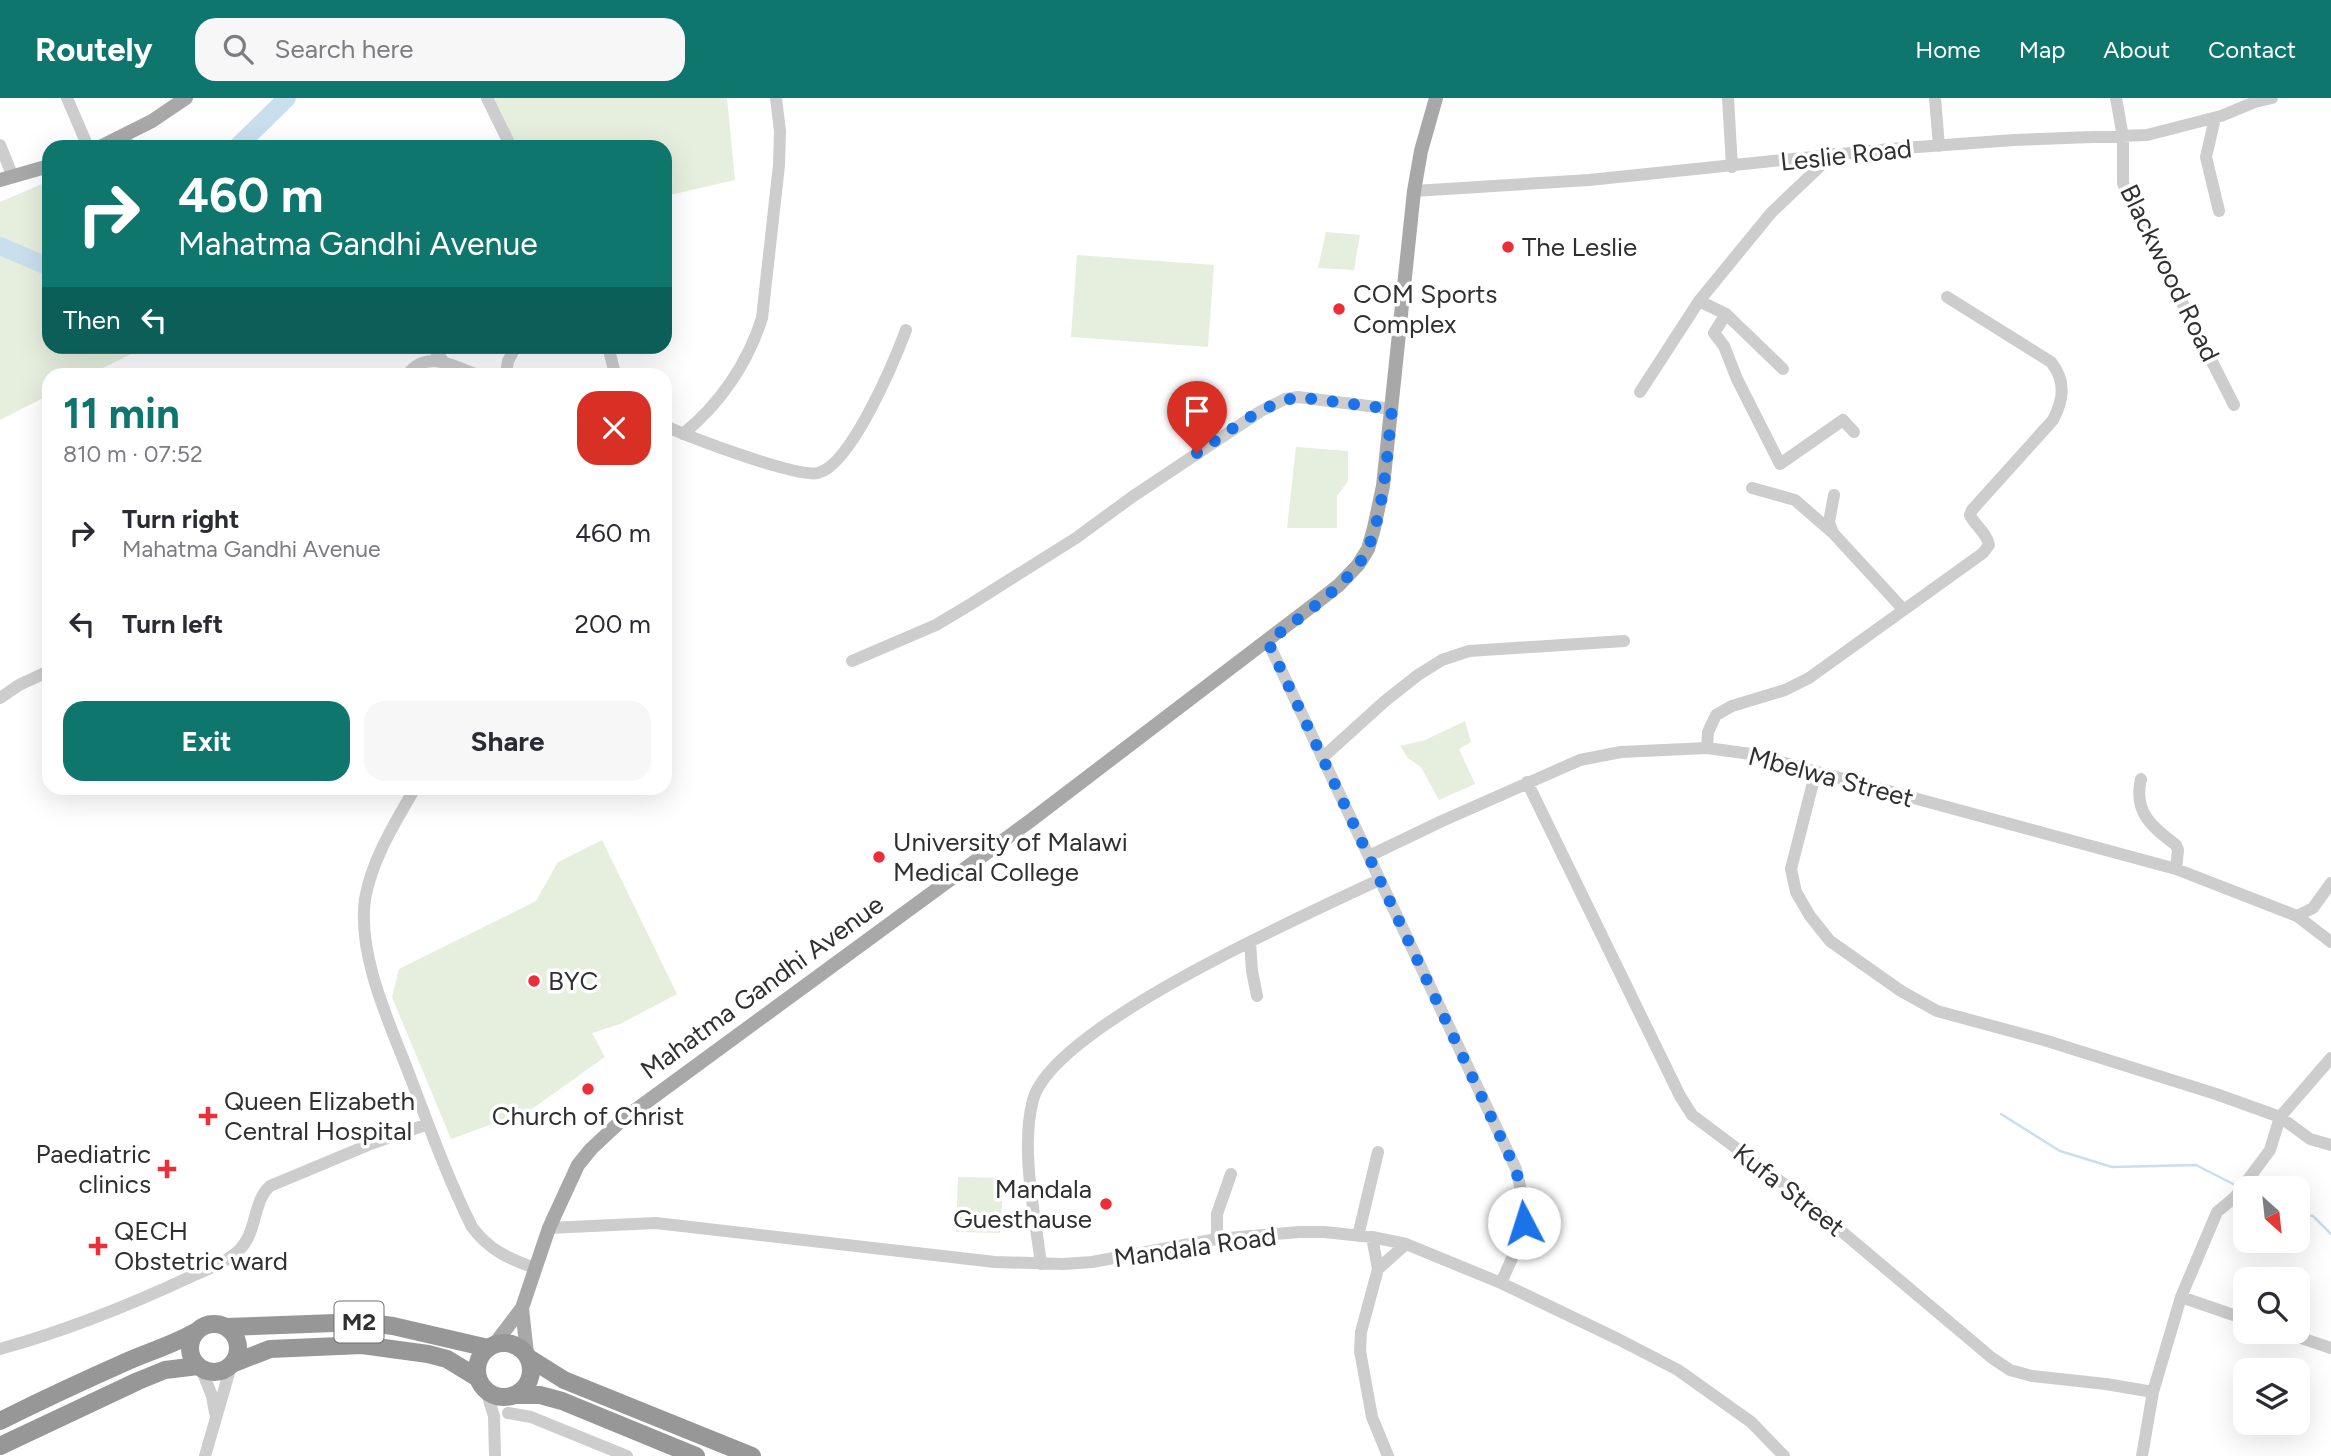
<!DOCTYPE html>
<html lang="en">
<head>
<meta charset="utf-8">
<style>
	:root { --surface:#fff; --page:#f7f7f7; --text:#2b2b33; --muted:#7c7c81; --accent:#0f766e }
	body { margin:0; font-family:Figtree,sans-serif; background:var(--page); color:var(--text); height:100vh; display:flex; flex-direction:column; font-size:26px; white-space:nowrap }
	* { box-sizing:border-box; margin:0 }
	p { font-size:23px; color:var(--muted) }
	.icon { flex:none; width:38px; height:38px; fill:none; stroke:currentColor; stroke-width:2; stroke-linecap:round; stroke-linejoin:round }
	.map { position:relative; flex:1; overflow:hidden }
	.sheet { position:absolute; left:42px; top:270px; width:630px; height:427px; display:flex; flex-direction:column; background:var(--surface); border-radius:21px; box-shadow:0 7px 28px #0002 }
	.sheet>* { flex:none }
	.hud { position:absolute; left:42px; top:42px; width:630px; height:214px; border-radius:21px; box-shadow:0 7px 28px #0002; background:#0f766e; color:#fff; overflow:hidden }
	.needle { width:46px; rotate:153deg }
	.fabs { position:absolute; left:2233px; top:1078px; display:grid; gap:14px }
	.fabs a { display:grid; place-items:center; width:77px; height:77px; border-radius:14px; background:var(--surface); box-shadow:0 7px 28px #0002; font-size:35px }
	.pin { position:absolute; display:grid; place-items:center; width:60px; height:60px; color:#fff; margin:-72px -30px; border-radius:50% 50% 50% 0; rotate:-45deg; box-shadow:0 0 7px #0007 }
	.pin .icon { rotate:45deg }
	.me { position:absolute; width:77px; margin:-38px; rotate:355deg; stroke-linejoin:round; filter:drop-shadow(0 0 5px #0008) }
	.turn { display:flex; align-items:center; gap:24px; height:147px; padding:0 21px; font-size:32px }
	.turn .icon { width:91px; height:91px; stroke-width:2.5 }
	.turn b { display:block; font-size:49px; line-height:60px }
	.then { display:flex; align-items:center; height:66px; padding:0 21px; background:#0003; gap:14px; font-size:26px }
	.round { display:grid; place-items:center; flex:none; width:74px; height:74px; border-radius:21px; background:var(--page) }
	.headline { display:flex; align-items:center; justify-content:space-between; height:119px; padding:0 21px }
	h1 { font-size:42px; font-weight:700; line-height:52px; color:var(--accent) }
	.action { display:flex; gap:14px; margin-top:auto; padding:14px 21px }
	.action a { flex:1; height:80px; border-radius:21px; background:var(--accent); color:#fff; font-size:28px; font-weight:700; line-height:80px; text-align:center }
	.action a+a { background:var(--page); color:var(--text) }
	ul { padding:0; list-style:none }
	li { display:flex; align-items:center; gap:21px; height:91px; padding:0 21px }
	li div { flex:1 }
	li b { display:block; font-size:26px }
	li em { font-style:normal }
	header { display:flex; align-items:center; gap:42px; box-sizing:border-box; height:98px; padding:0 35px; background:var(--accent); color:#fff }
	header strong { font-size:33px }
	nav { display:flex; gap:38px; margin-inline-start:auto; font-size:24px }
	.search { width:490px; height:63px; background:var(--page); display:flex; align-items:center; gap:18px; box-sizing:border-box; padding:0 24px; border-radius:21px; color:var(--muted); font-size:26px }
	.map>svg:first-child { display:block }
	.green { fill:#e6eede }
	.lines { fill:none; stroke-linecap:round; stroke-linejoin:round }
	.stream { stroke:#cadfee; stroke-width:2.5 }
	.river { stroke:#cadfee; stroke-width:18 }
	.minor { stroke:#cdcdcd; stroke-width:12 }
	.major { stroke:#a8a8a8; stroke-width:14 }
	.highway { stroke:#979797; stroke-width:18 }
	.route { stroke:#1a73e8; stroke-width:12; stroke-dasharray:0 21.6 }
	.poi-dot { fill:#ec2e38; stroke:#fff; stroke-width:2.5 }
	.labels { text-anchor:middle; stroke-width:7; stroke-linejoin:round; paint-order:stroke }
	.shield { fill:#fff; stroke:#6e6e6e; stroke-width:2 }
	.shield-label { font-size:24px; font-weight:bold; fill:#303030 }
	.street-label { font-size:26px; fill:#303030; stroke:#fff }
	.poi-label { font-size:26px; fill:#303030; stroke:#fff; text-anchor:start }
</style>
</head>
<body>
<header>
<strong>Routely</strong>
<div class="search"><svg class="icon" aria-label="search" viewBox="0 0 24 24"><circle cx="10" cy="10" r="6"/><path d="M15 15l6 6"/></svg>Search here</div>
<nav><a>Home</a><a>Map</a><a>About</a><a>Contact</a></nav>
</header>
<div class="map">
<svg width="2331" height="1358" viewBox="0 0 2331 1358">
	<rect width="100%" height="100%" fill="#fff"/>
	<path class="green" d="M485 0H727L735 82 665 98V49H511Z
		M49 83V248L146 249 90 276H49V297L0 322V104Z
		M1326 134 1360 137 1354 172 1318 170Z
		M1077 157 1214 167 1208 249 1071 239Z
		M1296 349 1348 353V383L1337 398V430H1287Z
		M1465 623 1471 644 1459 651 1475 686 1439 702 1421 669 1408 660 1400 648 1425 642Z
		M602 742 677 896 620 926 592 935 605 959 529 1013 451 1041 392 899 399 871 536 803 558 764Z
		M958 1079 1004 1080 1000 1135 956 1134Z"/>
	<g class="lines">
		<path class="stream" d="M2001 1016 2060 1053 2112 1069 2196 1067 2237 1088
			M2298 1116 2313 1118 2331 1136"/>
		<path class="river" d="M237 49 287 0
			M0 148 49 169"/>
		<path class="minor" d="M67 0 88 49
			M487 0 511 49
			M1728 0 1732 69
			M1935 0 1939 48
			M2116 0 2123 39V85L2126 94 2234 307
			M2215 20 2206 59 2219 113
			M120 40 133 49
			M0 47 13 79
			M1414 93 1589 82 1890 51 2014 42 2147 37 2221 18 2255 4 2272 0
			M1699 203 1726 216 1783 271
			M1726 216 1714 235 1724 248 1737 281 1780 366 1843 322 1854 334
			M432 248 446 267
			M608 248 615 276
			M408 276C427 252 451 267 475 276
			M506 276 508 263 516 248
			M1640 294 1699 203 1771 115 1833 56
			M665 328C690 339 796 380 818 375 851 367 894 264 906 232
			M683 336C720 306 748 265 762 220L779 67 780 33 776 0
			M1752 390 1795 402 1833 435
			M1834 397 1829 424 1833 435 1903 511
			M1268 544 1516 1071C1530 1124 1522 1138 1501 1185
			M852 563 936 527 971 506 1076 440 1132 399 1261 313 1285 301 1298 299 1392 311
			M0 600 19 587 49 573
			M1707 650 1708 634 1716 617 1732 608 1785 592 1809 580 1983 455 1989 447C1987 435 1975 428 1970 417L1972 412 2053 322C2064 301 2066 283 2051 264L1947 199
			M1322 660 1385 603 1418 577 1442 562 1469 553 1624 543
			M1816 673 1791 771 1796 794 1810 818 1830 843 1901 893 1937 913 2044 942 2216 996 2280 1019 2310 1041 2331 1047
			M2141 681C2133 714 2152 729 2176 747L2178 752 2176 771
			M1527 684 1680 998 1692 1017 1796 1095 1992 1260 2010 1272 2032 1278 2106 1286 2153 1294 2142 1358
			M415 690C395 725 372 761 365 801 357 859 391 928 411 981 430 1031 448 1081 472 1129 489 1152 509 1161 535 1170
			M1369 758 1442 723 1580 662 1621 654 1707 650 1751 656 2176 771 2297 818 2331 844
			M2297 818 2313 810 2331 785
			M1250 844 1252 873 1257 898
			M549 1130 656 1125 995 1164 1063 1166 1092 1164 1217 1141 1299 1134H1324L1372 1139 1406 1146 1501 1185 1618 1241 1678 1272 1751 1324 1784 1358
			M1358 1138 1378 1054
			M1372 1139 1378 1171 1361 1234 1360 1253 1372 1319 1388 1358
			M1217 1141V1116L1231 1076
			M1041 1166C1035 1117 1020 1050 1033 1002 1053 928 1307 816 1379 782
			M1378 1171 1406 1146
			M2181 1199 2245 1221
			M2283 1234 2331 1250
			M0 1251C65 1233 130 1207 190 1179 208 1171 228 1164 241 1150 257 1133 253 1103 270 1088L373 1045 428 1026
			M201 1270 212 1298 215 1315
			M486 1293 494 1318 495 1358
			M2153 1294 2181 1199 2217 1114 2235 1099 2270 1052 2280 1019 2331 960
			M508 1315 531 1319 627 1358
			M205 1358 231 1268"/>
		<path class="major" d="M100 49 152 23 186 0
			M0 82 49 68
			M522 1210 527 1256
			M493 1248 522 1210 549 1130 578 1067 591 1051 622 1022 1030 723 1316 505 1339 487 1358 467 1368 451 1374 430 1383 388 1414 93 1421 53 1436 0"/>
		<path class="highway" d="M190 1250a24 24 0 1 1 48 0a24 24 0 1 1-48 0Z
			M226 1229 362 1224 393 1228 488 1250
			M477 1272a27 27 0 1 1 54 0a27 27 0 1 1-54 0Z
			M529 1260 564 1282 752 1358
			M234 1265 270 1251 362 1247 428 1256 447 1261 478 1280
			M517 1297H540L562 1303 696 1358
			M0 1323C42 1302 85 1282 128 1263 151 1253 175 1246 197 1233
			M0 1348 138 1283 165 1272 198 1268"/>
	</g>
	<g class="lines">
		<path class="route" d="M1197 355C1228 335 1261 306 1298 299L1392 311C1387 353 1384 434 1358 467 1334 497 1298 520 1268 544L1516 1072 1524 1106V1125"/>
	</g>
	<g class="poi-dot">
		<circle cx="1508" cy="149" r="7"/>
		<circle cx="1339" cy="211" r="7"/>
		<circle cx="879" cy="759" r="7"/>
		<circle cx="534" cy="883" r="7"/>
		<circle cx="588" cy="991" r="7"/>
		<path d="M204.5 1007.5h7v7h7v7h-7v7h-7v-7h-7v-7h7z"/>
		<path d="M163.5 1060.5h7v7h7v7h-7v7h-7v-7h-7v-7h7z"/>
		<circle cx="1106" cy="1106" r="7"/>
		<path d="M94.5 1137.5h7v7h7v7h-7v7h-7v-7h-7v-7h7z"/>
	</g>
	<g class="labels">
		<rect class="shield" x="334.5" y="1203.5" width="49" height="41" rx="5"/>
		<g class="shield-label">
			<text x="359" y="1232">M2</text>
		</g>
		<g class="street-label">
			<text transform="translate(1846 57) rotate(-6)" y="9">Leslie Road</text>
			<text transform="translate(2170 175) rotate(64)" y="9">Blackwood Road</text>
			<text transform="translate(1831 679) rotate(15)" y="9">Mbelwa Street</text>
			<text transform="translate(762 889) rotate(-36)" y="9">Mahatma Gandhi Avenue</text>
			<text transform="translate(1789 1092) rotate(38)" y="9">Kufa Street</text>
			<text transform="translate(1195 1149) rotate(-8)" y="9">Mandala Road</text>
		</g>
		<g class="poi-label">
			<text x="1522" y="158">The Leslie</text>
			<text x="1353" y="205">COM Sports<tspan x="1353" dy="30">Complex</tspan></text>
			<text x="893" y="753">University of Malawi<tspan x="893" dy="30">Medical College</tspan></text>
			<text x="548" y="892">BYC</text>
			<text x="224" y="1012">Queen Elizabeth<tspan x="224" dy="30">Central Hospital</tspan></text>
			<text x="588" y="1027" text-anchor="middle">Church of Christ</text>
			<text x="151" y="1065" text-anchor="end">Paediatric<tspan x="151" dy="30">clinics</tspan></text>
			<text x="1092" y="1100" text-anchor="end">Mandala<tspan x="1092" dy="30">Guesthause</tspan></text>
			<text x="114" y="1142">QECH<tspan x="114" dy="30">Obstetric ward</tspan></text>
		</g>
	</g>
</svg>
<div class="fabs">
<a><svg class="needle" viewBox="-14 -14 28 28"><path d="M0-13l5 13h-10z" fill="#e53935"/><path d="M0 13l5-13h-10z" fill="#7c7c81"/></svg></a>
<a><svg class="icon" aria-label="search" viewBox="0 0 24 24"><circle cx="10" cy="10" r="6"/><path d="M15 15l6 6"/></svg></a>
<a><svg class="icon" aria-label="layers" viewBox="0 0 24 24"><path d="M12 4l9 5-9 5-9-5zM3 14l9 5 9-5"/></svg></a>
</div>
<div class="pin" style="left:1197px;top:355px;background:#d93025"><svg class="icon" aria-label="arrive" viewBox="0 0 24 24"><path d="M6 21V4h12l-3 4 3 4H6"/></svg></div>
<svg class="me" style="left:1524px;top:1125px" viewBox="-20 -20 40 40"><circle r="19" fill="#fff"/><path d="M0-13L10 11 0 6-10 11z" fill="#1a73e8"/></svg>
<div class="hud">
<div class="turn"><svg class="icon" aria-label="right" viewBox="0 0 24 24"><path d="M7 20v-9h11M14 6l5 5-5 5"/></svg><div><b>460 m</b>Mahatma Gandhi Avenue</div></div>
<div class="then">Then<svg class="icon" aria-label="left" viewBox="0 0 24 24"><path d="M17 20v-9H6M10 6l-5 5 5 5"/></svg></div>
</div>
<section class="sheet">
<div class="headline"><div><h1>11 min</h1><p>810 m · 07:52</p></div><a class="round" style="background:#d93025;color:#fff"><svg class="icon" aria-label="close" viewBox="0 0 24 24"><path d="M6 6l12 12M18 6L6 18"/></svg></a></div>
<ul>
<li><svg class="icon" aria-label="right" viewBox="0 0 24 24"><path d="M7 20v-9h11M14 6l5 5-5 5"/></svg><div><b>Turn right</b><p>Mahatma Gandhi Avenue</p></div><em>460 m</em></li>
<li><svg class="icon" aria-label="left" viewBox="0 0 24 24"><path d="M17 20v-9H6M10 6l-5 5 5 5"/></svg><div><b>Turn left</b></div><em>200 m</em></li>
</ul>
<div class="action"><a>Exit</a><a>Share</a></div>
</section>
</div>
</body>
</html>
